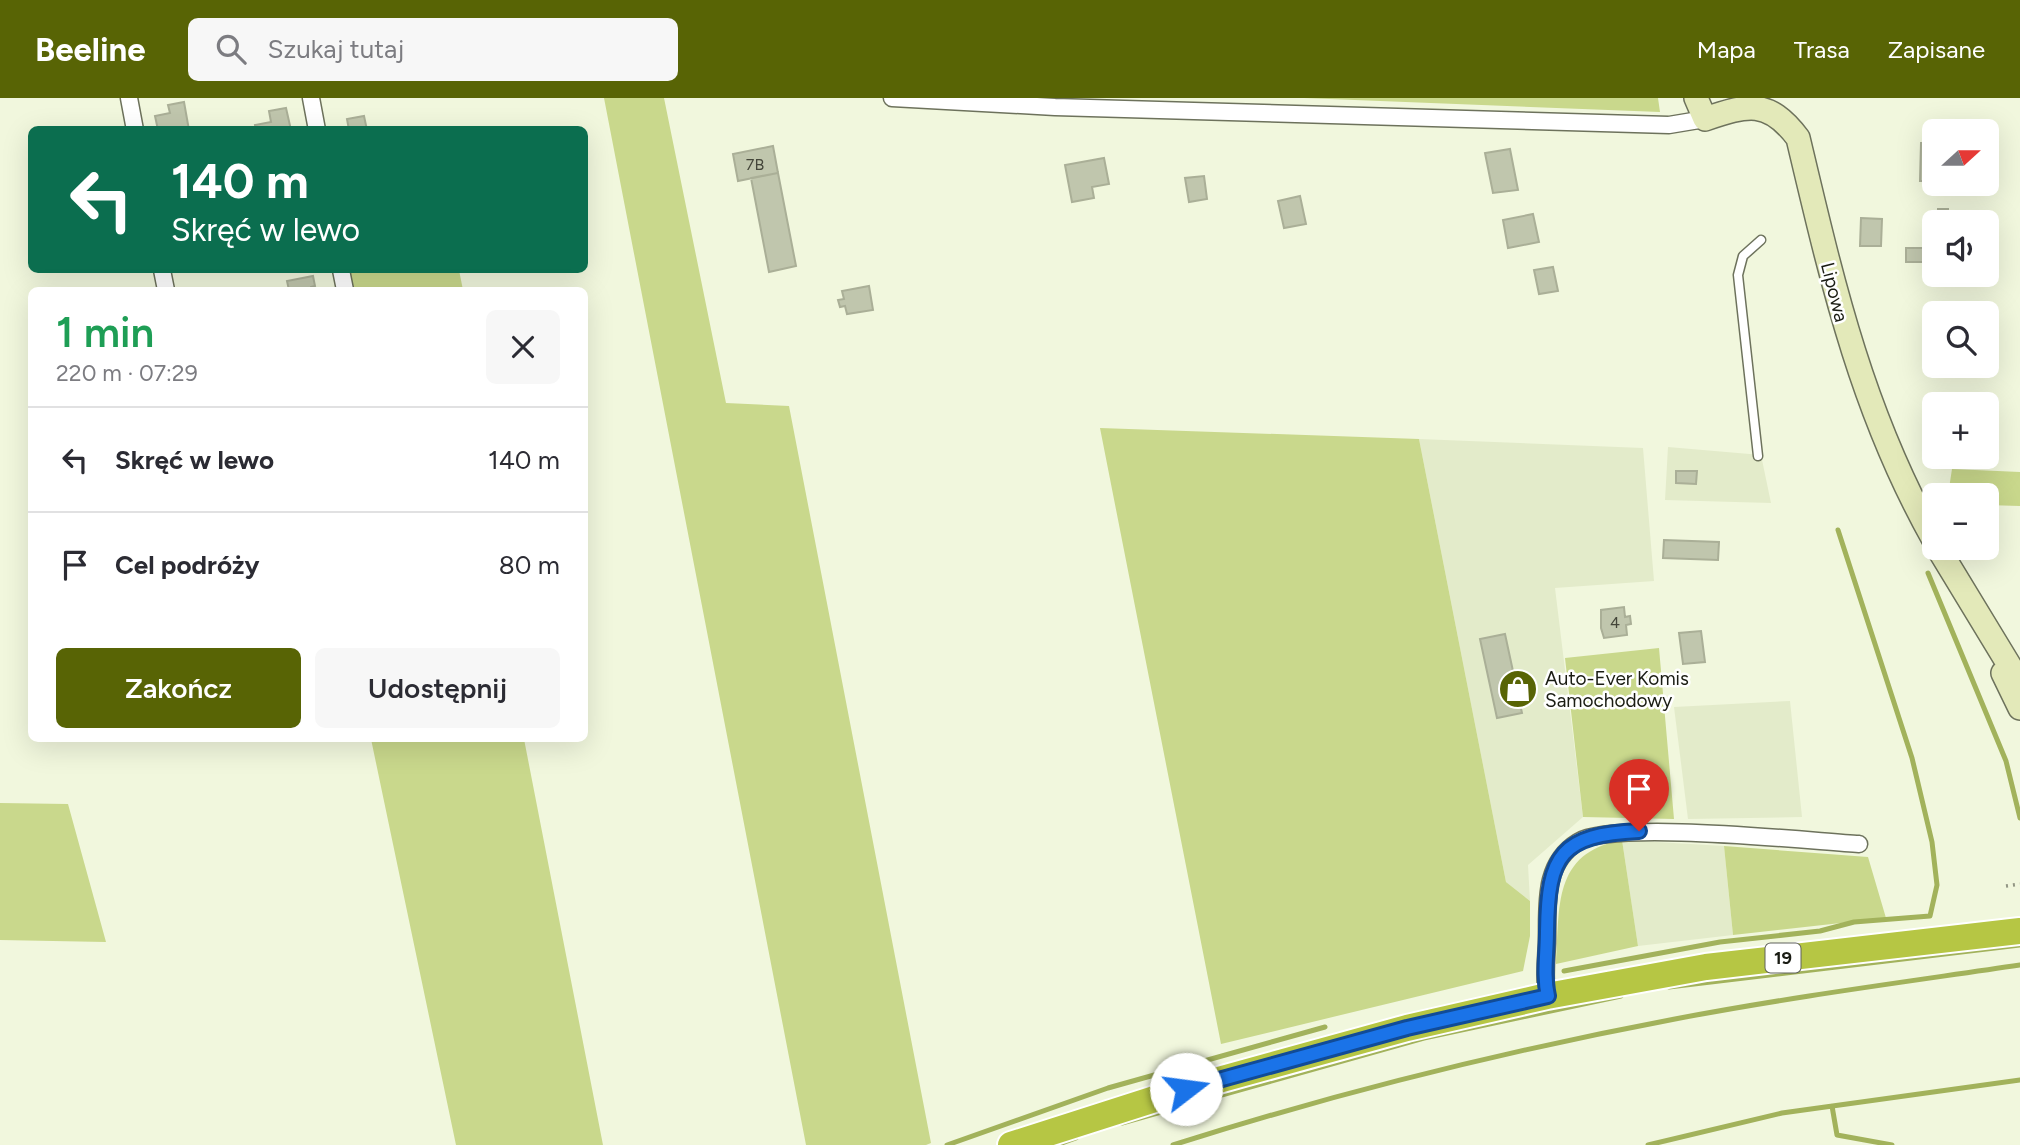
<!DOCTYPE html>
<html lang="pl">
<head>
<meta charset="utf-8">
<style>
	:root { --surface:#fff; --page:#f7f7f7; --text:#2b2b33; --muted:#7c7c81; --line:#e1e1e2; --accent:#586405 }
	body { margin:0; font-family:Figtree,sans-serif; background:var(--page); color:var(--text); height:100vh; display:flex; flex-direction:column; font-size:26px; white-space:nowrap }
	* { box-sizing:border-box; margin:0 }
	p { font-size:23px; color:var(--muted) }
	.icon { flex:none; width:38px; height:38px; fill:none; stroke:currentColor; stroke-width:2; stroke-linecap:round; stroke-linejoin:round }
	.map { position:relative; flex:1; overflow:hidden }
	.sheet { position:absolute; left:28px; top:189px; width:560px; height:455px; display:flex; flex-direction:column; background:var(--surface); border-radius:10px; box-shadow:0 7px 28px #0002 }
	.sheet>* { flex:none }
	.top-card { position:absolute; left:28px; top:28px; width:560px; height:147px; border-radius:10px; box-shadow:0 7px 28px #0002; background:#0b6e4f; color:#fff; overflow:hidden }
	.needle { width:46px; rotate:69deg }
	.controls { position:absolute; left:1922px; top:21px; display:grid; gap:14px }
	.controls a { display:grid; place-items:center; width:77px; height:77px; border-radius:10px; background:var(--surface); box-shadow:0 7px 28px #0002; font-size:35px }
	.pin { position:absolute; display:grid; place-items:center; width:60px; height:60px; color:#fff; margin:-72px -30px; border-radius:50% 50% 50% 0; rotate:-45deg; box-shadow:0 0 7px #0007 }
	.pin .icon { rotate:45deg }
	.me { position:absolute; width:77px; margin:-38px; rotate:75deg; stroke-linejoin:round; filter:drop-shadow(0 0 5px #0008) }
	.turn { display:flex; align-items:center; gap:24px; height:147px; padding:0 28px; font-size:32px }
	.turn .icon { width:91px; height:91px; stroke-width:2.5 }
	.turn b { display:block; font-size:49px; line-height:60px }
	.round { display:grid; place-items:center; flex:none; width:74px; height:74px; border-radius:10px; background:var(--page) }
	.head { display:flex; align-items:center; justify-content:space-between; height:119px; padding:0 28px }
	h1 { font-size:42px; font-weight:600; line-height:52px; color:#1e9e55 }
	.primary-button { display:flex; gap:14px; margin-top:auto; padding:14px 28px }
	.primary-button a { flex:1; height:80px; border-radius:10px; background:var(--accent); color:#fff; font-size:28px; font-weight:600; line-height:80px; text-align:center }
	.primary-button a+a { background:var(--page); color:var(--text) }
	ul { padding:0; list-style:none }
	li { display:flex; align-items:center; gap:21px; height:105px; padding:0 28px; border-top:2px solid var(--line) }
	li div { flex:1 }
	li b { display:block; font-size:26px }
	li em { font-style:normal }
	header { display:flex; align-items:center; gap:42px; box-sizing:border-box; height:98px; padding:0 35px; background:var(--accent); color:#fff }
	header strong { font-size:33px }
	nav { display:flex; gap:38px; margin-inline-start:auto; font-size:24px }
	.search { width:490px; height:63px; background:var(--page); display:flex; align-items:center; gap:18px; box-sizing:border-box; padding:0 24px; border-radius:10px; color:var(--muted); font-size:26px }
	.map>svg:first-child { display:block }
	.built { fill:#e3ebca }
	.green { fill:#c9d88c }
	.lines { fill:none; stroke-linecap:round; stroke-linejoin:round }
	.stream { stroke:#a2b25b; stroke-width:5 }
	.building { fill:#c0c6ad; stroke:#aaaf97; stroke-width:2 }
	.service-casing { stroke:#6d725c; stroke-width:11 }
	.minor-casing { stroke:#6d725c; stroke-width:19 }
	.secondary-casing { stroke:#6d725c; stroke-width:26 }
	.trunk-casing { stroke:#fff; stroke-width:30 }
	.path { stroke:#929684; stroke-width:3.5; stroke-dasharray:2 5; stroke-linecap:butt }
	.service { stroke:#fff; stroke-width:8 }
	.minor { stroke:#fff; stroke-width:16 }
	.secondary { stroke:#e3e9b9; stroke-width:23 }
	.trunk { stroke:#b6c644; stroke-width:26 }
	.route-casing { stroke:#114b97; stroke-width:18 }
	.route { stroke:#1a73e8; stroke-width:12 }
	.labels { text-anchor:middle; stroke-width:5; stroke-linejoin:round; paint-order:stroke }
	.number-label { font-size:16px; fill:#44463a }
	.shield { fill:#fff; stroke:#5f605a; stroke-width:2 }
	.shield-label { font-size:18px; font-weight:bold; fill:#1a1c13 }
	.street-label { font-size:19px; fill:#1a1c13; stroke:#fff }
	.poi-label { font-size:19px; fill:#1a1c13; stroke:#fff; text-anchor:start }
</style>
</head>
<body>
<header>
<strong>Beeline</strong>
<div class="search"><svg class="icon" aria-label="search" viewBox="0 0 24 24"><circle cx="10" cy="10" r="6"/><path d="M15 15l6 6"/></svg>Szukaj tutaj</div>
<nav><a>Mapa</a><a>Trasa</a><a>Zapisane</a></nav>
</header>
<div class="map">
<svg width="2020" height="1047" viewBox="0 0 2020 1047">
	<rect width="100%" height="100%" fill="#f1f7dd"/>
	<path class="built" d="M1419 341 1643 350 1654 483 1555 490 1583 719 1528 767 1530 803 1506 784Z
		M1668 349 1761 357 1771 405 1665 402Z
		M1790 603 1802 719 1688 721 1674 609Z
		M1622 742 1724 748 1733 837 1638 848Z"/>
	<path class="green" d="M604 0H664L726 305 789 308 931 1045 926 1047H806Z
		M1304 0H1658L1660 14Z
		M348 172H459L463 192H351Z
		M1100 330 1419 341 1506 784 1530 803V838L1523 873 1221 946Z
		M1952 371 2020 374V408L1986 407V397H1948Z
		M1659 550 1674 721 1583 719 1565 560Z
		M371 641H524L603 1047H456Z
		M0 705 68 706 106 844 0 842Z
		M1622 742 1638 848 1556 866C1560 809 1552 755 1622 742Z
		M1724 748 1868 759 1886 820 1733 837Z"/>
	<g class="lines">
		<path class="stream" d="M1928 475 2006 663 2020 720
			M1564 873 1720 844 1820 833 1854 824 1930 818 1937 787 1932 744 1912 660 1838 432
			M1669 889 2020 847
			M1832 1008 1837 1037 1892 1047
			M1122 1025 1424 940 1621 898
			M947 1047 1108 990 1325 929
			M1056 1047 1076 1040
			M1173 1047C1337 995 1506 953 1675 921 1790 899 1905 884 2020 867
			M1648 1047 1782 1015 2020 982"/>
	</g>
	<path class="building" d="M184 4 189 32H158L155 18 170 15 168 7Z
		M286 10 291 32H256L255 27 271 24 269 13Z
		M364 18 367 32H349L347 21Z
		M1921 45H1934V83H1920Z
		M773 48 778 75 738 83 733 56Z
		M1510 51 1518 92 1493 95 1485 55Z
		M1104 60 1109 86 1092 89 1094 100 1072 104 1065 67Z
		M778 75 796 168 769 174 751 80Z
		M1204 78 1207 101 1189 104 1185 80Z
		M1300 98 1306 126 1284 130 1278 103Z
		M1938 111H1948V117L1957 116V124H1938Z
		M1533 116 1539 144 1508 150 1503 122Z
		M1861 120 1882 121 1881 148H1860Z
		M1906 150H1934V164H1906Z
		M1553 169 1558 193 1539 196 1534 172Z
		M313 178 315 188 311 189V192H289L287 183Z
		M869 188 873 212 847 216 845 208 840 209 838 202 844 201 842 193Z
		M1676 373H1697L1696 386 1676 385Z
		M1664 442 1719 444 1718 462 1663 460Z
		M1624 509 1625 519 1630 518 1631 526 1626 527 1627 537 1604 540 1601 530V512Z
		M1701 533 1705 564 1683 566 1679 535Z
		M1505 536 1522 615 1497 620 1480 541Z"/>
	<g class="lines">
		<defs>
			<path id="service" d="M1758 358 1738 177 1743 158 1761 142"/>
			<path id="minor" d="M129 0 135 32
				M311 0 317 32
				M892 0 1055 9 1669 27 1705 21
				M162 172 166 192
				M341 172 345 192
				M1547 898C1544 880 1546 864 1547 845 1548 809 1542 766 1578 744 1613 722 1808 743 1859 746"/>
			<path id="secondary" d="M1696 0 1705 21C1747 7 1768 0 1798 40 1832 183 1861 312 1934 442
				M1938 450 2020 585
				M2003 575 2020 610"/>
			<path id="trunk" d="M1011 1047 1186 991 1407 930 1547 898 1706 869 2020 833"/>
		</defs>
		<use href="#service" class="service-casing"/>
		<use href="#minor" class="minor-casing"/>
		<use href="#secondary" class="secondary-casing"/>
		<use href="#trunk" class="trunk-casing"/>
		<path class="path" d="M2006 788 2020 786"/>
		<use href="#service" class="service"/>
		<use href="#minor" class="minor"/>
		<use href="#secondary" class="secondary"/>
		<use href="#trunk" class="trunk"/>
	</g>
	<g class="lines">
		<defs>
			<path id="route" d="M1186 991 1407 930 1548 898C1543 877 1547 856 1547 833 1548 756 1561 737 1639 733"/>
		</defs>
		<use href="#route" class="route-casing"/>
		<use href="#route" class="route"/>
	</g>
	<defs>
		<symbol id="shop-disc" viewBox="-11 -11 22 22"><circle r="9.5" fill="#586405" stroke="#fff"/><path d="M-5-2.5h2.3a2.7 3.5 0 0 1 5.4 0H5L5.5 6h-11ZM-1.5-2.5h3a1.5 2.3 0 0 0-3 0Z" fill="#fff"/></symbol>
	</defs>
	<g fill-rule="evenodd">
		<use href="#shop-disc" x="1496" y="569" width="44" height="44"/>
	</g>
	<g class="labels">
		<g class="number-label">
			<text x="755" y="72">7B</text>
			<text x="1615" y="530">4</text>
		</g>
		<rect class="shield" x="1765.5" y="845.5" width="35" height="29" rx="5"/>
		<g class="shield-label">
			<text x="1783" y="866">19</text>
		</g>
		<g class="street-label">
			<text transform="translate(1835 194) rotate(76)" y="7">Lipowa</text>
		</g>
		<g class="poi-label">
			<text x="1545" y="587">Auto-Ever Komis<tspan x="1545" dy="22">Samochodowy</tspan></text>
		</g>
	</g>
</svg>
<div class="controls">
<a><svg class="needle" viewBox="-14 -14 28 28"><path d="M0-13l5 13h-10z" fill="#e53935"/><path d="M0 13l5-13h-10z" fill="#7c7c81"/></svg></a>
<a><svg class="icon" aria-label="sound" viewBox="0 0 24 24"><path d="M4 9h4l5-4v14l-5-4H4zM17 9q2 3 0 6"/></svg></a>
<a><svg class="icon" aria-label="search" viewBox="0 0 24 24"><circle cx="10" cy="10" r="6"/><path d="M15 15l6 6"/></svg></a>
<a>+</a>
<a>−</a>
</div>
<div class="pin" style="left:1639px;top:733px;background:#d93025"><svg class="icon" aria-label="arrive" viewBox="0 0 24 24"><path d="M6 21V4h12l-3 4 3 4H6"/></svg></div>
<svg class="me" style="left:1186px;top:991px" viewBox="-20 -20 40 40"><circle r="19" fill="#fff"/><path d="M0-13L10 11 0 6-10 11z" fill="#1a73e8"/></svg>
<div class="top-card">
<div class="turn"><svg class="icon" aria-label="left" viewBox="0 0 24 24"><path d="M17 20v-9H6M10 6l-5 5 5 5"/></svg><div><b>140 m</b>Skręć w lewo</div></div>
</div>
<section class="sheet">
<div class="head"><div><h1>1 min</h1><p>220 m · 07:29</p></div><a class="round"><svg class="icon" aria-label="close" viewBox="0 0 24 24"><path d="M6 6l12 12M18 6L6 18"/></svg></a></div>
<ul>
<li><svg class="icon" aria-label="left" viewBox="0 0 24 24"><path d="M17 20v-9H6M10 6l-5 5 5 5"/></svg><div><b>Skręć w lewo</b></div><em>140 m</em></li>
<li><svg class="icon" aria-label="arrive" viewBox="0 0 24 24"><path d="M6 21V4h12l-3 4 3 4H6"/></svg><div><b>Cel podróży</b></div><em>80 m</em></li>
</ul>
<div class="primary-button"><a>Zakończ</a><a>Udostępnij</a></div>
</section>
</div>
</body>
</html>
